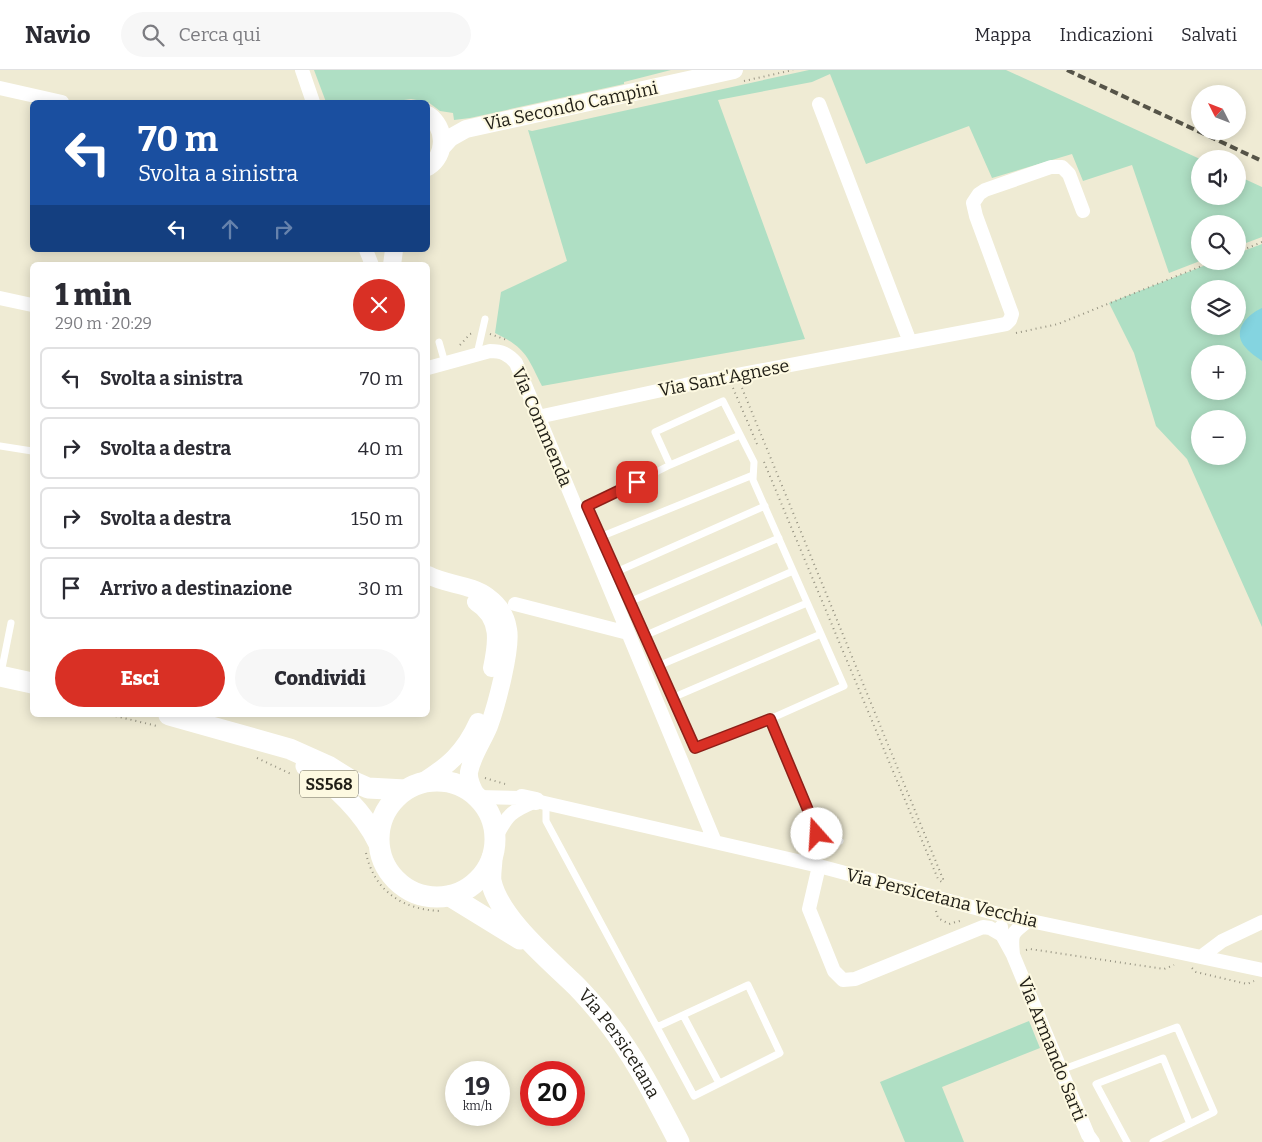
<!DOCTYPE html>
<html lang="it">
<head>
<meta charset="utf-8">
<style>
	:root { --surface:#fff; --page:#f7f7f7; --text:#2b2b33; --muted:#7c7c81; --line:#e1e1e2; --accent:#d93025 }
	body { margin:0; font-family:Bitter,serif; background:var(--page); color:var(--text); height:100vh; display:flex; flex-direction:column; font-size:19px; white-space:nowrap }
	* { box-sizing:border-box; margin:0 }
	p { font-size:16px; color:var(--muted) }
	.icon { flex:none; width:28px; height:28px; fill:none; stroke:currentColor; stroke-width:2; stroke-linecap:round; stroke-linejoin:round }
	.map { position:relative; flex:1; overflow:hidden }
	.sheet { position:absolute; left:30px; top:192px; width:400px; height:455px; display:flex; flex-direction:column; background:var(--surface); border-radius:8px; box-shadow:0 2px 12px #0003 }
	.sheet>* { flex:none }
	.hud { position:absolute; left:30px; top:30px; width:400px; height:152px; border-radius:8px; box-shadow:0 2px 12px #0003; background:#1a4fa0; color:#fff; overflow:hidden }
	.needle { width:32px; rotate:312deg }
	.controls { position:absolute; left:1191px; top:15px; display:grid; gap:10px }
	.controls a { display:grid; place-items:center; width:55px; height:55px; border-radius:50%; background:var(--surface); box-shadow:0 2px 12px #0003; font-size:25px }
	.speed { position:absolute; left:445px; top:991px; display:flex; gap:10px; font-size:25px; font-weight:700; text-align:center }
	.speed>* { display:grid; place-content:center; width:65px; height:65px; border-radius:50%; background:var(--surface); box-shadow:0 2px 12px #0003; line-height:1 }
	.speed small { font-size:12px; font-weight:400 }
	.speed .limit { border:8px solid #d22; background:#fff; color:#111 }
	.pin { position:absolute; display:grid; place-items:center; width:42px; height:42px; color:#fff; margin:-21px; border-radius:10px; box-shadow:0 2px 8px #0006 }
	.me { position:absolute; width:55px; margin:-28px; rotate:341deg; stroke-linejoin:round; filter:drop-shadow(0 0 4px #0008) }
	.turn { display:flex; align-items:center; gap:18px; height:105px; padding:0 25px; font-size:22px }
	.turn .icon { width:65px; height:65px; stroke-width:2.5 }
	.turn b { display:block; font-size:35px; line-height:42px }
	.lanes { display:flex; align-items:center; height:48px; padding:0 25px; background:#0003; justify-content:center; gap:25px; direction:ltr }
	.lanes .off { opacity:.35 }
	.round { display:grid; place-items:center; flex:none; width:52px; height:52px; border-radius:26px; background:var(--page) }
	.summary { display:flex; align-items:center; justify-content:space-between; height:85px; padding:0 25px }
	h1 { font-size:30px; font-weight:800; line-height:38px }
	.action { display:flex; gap:10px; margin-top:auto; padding:10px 25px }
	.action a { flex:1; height:58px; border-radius:30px; background:var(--accent); color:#fff; font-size:20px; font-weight:800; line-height:58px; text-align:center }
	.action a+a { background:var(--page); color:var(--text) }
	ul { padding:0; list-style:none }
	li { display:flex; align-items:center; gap:15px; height:62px; margin:0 10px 8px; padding:0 15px; border:2px solid var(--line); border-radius:8px }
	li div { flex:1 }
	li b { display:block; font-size:19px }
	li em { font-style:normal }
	header { display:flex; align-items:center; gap:30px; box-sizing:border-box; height:70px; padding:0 25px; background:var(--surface); border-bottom:1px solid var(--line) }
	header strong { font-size:24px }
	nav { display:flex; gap:28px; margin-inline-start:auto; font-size:18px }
	.search { width:350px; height:45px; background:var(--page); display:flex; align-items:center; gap:12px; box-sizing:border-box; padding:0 18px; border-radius:28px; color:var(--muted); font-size:19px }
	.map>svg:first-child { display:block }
	.green { fill:#afdfc4; fill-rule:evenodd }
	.water { fill:#84d4e0 }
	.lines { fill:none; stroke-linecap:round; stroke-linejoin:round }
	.path { stroke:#979483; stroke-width:2; stroke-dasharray:1 4; stroke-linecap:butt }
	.service { stroke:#fff; stroke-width:7 }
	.minor { stroke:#fff; stroke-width:14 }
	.tertiary { stroke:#fff; stroke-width:18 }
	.primary { stroke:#fff; stroke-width:21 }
	.rail { stroke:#565448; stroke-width:4; stroke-dasharray:8 4; stroke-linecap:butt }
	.route-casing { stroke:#8d1f18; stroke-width:12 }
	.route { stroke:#d93025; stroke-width:9 }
	.labels { text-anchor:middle; stroke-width:4; stroke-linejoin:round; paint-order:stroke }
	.shield { fill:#fdf9e1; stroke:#626053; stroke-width:1 }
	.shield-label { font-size:16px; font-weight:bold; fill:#201e16 }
	.street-label { font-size:18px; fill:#201e16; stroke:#fdf9e1 }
</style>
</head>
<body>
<header>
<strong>Navio</strong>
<div class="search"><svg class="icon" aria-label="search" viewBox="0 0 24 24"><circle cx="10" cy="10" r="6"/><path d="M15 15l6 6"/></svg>Cerca qui</div>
<nav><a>Mappa</a><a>Indicazioni</a><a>Salvati</a></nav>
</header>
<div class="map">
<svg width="1262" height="1072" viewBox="0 0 1262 1072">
	<rect width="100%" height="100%" fill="#efebd4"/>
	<path class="green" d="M314 0H671L624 12V14L470 48 454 50 453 43 440 41 428 32 411 29 390 32H326Z
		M809 0H1006L1200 89V126H1238V106L1262 117V167L1238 176V154H1200V191L1169 203 1132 95 1083 111 1072 84 992 108 969 56 866 94 830 4 812 12 718 30 805 269 542 316C527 286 526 278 495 263L501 222 567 191 528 60 532 61Z
		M1262 174V557L1187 389 1156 356 1134 283 1109 233 1216 191H1238V183ZM1200 219H1238V256H1200ZM1200 284H1238V321H1200ZM1200 349H1238V386H1200Z
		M1029 951 1040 978 942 1017 964 1072H905L880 1012Z"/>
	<path class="water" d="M1262 238V291C1257 287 1250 283 1246 278 1231 262 1246 245 1262 238Z"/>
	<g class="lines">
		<path class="path" d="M744 11 793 0
			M1238 182 1262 172
			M1016 263 1058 254 1214 191
			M490 264 507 270
			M460 275 470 264 473 263
			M733 318 757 374
			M742 318 943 809V813
			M764 392 938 809 943 813
			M111 645 157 656
			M257 688 291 704
			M485 708 505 714
			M366 783C374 821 403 840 441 841
			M936 841 938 848 949 854 963 850
			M1026 880 1030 879 1164 899 1174 895
			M1192 898 1196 902 1247 914 1254 911"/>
		<path class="service" d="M439 272 445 293
			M477 284 485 249
			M0 376 32 381
			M670 395 740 365
			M600 467 753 405
			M616 502 765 436
			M629 532 779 468
			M644 566 793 501
			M658 596 807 533
			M1 603 11 553
			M672 628 821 564
			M770 649 695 678 587 437 670 395 655 362 723 331 754 392 753 410 844 616 770 649 813 752 817 764
			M546 733V751L694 1026 780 983 748 915 657 957
			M808 794 817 764 840 771
			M683 945 719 1013
			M1061 1000 1177 957 1214 1042 1153 1072
			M1127 1072 1096 1014 1163 988 1190 1054"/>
		<path class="minor" d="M302 0 313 32
			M0 18 62 32
			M819 34 910 272
			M366 180 372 195
			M0 228 32 235
			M428 298 490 281C502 281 508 284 516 293L715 772
			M538 347 685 315 1006 254 1010 250 1012 244 976 146 973 133 979 124 985 120 1051 97H1062L1069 104 1083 141
			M515 534 628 563
			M477 727 522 728
			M495 769C507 745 511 741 536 731L819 796 998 844 1262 900
			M819 796 809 839 834 901 843 910 855 909 983 857 990 858 1002 865
			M1001 857 1002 865 1013 885C1011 863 1011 864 1028 851
			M1013 885 1088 1065 1093 1072
			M1202 886 1222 871 1262 852"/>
		<path class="tertiary" d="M428 45C446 57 447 85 428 97
			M441 78 450 68 466 59 734 0
			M392 195 394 180
			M428 505C447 515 471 514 488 527 499 535 506 546 508 559 512 578 496 637 489 656 483 671 472 686 469 702 468 711 473 719 477 727
			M476 532C502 548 497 574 492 598
			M421 713C448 696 464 683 478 652
			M522 728 536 731"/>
		<g class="primary">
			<path d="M0 606 32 613"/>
			<path d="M169 645 290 679 328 696 352 711 368 718 405 720"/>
			<path d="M306 696C334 713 364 743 378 772"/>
			<circle cx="437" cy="769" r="58"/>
			<path id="s1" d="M492 788C492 795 490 804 491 811 499 847 545 886 571 911 582 921 592 933 602 945 633 983 656 1028 679 1072"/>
			<path d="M450 826 520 869"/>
		</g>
		<path class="rail" d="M1067 0 1262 91"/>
	</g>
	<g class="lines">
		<defs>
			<path id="route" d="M637 412 587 436 695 678 770 649 813 752 817 764"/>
		</defs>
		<use href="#route" class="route-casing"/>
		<use href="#route" class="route"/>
	</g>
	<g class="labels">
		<rect class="shield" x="300" y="700.5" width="58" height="27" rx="4"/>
		<g class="shield-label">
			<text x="329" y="720">SS568</text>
		</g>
		<g class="street-label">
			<text transform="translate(571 36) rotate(-12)" y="6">Via Secondo Campini</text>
			<text transform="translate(724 308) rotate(-11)" y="6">Via Sant'Agnese</text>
			<text transform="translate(542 357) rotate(67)" y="6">Via Commenda</text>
			<text transform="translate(942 828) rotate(14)" y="6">Via Persicetana Vecchia</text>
			<text dy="6" stroke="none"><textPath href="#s1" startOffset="232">Via Persicetana</textPath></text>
			<text transform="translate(1052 979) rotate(68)" y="6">Via Armando Sarti</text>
		</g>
	</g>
</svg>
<div class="controls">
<a><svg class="needle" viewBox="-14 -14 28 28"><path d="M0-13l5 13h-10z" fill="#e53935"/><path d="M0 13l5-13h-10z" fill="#7c7c81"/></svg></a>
<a><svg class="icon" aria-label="sound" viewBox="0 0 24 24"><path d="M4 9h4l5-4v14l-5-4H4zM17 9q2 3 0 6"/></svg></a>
<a><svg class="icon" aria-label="search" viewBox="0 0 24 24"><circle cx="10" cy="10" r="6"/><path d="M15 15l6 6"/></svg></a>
<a><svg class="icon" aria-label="layers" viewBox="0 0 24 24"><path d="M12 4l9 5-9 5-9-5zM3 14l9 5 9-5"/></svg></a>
<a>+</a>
<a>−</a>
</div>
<div class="speed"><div>19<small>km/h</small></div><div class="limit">20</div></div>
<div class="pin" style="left:637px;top:412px;background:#d93025"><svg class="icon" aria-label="arrive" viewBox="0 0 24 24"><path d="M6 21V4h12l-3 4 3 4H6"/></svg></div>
<svg class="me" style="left:817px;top:764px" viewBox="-20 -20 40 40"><circle r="19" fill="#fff"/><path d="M0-13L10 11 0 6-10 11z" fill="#d93025"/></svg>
<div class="hud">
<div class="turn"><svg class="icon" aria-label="left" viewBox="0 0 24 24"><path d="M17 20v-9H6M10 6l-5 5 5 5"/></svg><div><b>70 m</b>Svolta a sinistra</div></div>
<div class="lanes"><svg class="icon" aria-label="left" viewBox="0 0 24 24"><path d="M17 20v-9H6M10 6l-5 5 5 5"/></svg><svg class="icon off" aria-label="ahead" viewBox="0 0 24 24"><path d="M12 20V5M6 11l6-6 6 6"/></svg><svg class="icon off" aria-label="right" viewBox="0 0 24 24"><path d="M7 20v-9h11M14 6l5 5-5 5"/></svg></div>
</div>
<section class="sheet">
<div class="summary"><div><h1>1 min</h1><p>290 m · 20:29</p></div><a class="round" style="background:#d93025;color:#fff"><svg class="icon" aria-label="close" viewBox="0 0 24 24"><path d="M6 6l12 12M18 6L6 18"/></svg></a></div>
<ul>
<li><svg class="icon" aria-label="left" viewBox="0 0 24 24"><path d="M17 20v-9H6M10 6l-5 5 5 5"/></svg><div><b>Svolta a sinistra</b></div><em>70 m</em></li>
<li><svg class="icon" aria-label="right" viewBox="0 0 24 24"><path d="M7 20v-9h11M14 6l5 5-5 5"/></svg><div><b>Svolta a destra</b></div><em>40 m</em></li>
<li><svg class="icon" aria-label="right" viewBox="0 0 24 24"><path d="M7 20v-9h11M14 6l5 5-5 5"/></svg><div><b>Svolta a destra</b></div><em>150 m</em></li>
<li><svg class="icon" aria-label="arrive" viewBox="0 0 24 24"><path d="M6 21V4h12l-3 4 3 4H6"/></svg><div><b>Arrivo a destinazione</b></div><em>30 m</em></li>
</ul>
<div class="action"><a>Esci</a><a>Condividi</a></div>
</section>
</div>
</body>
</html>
